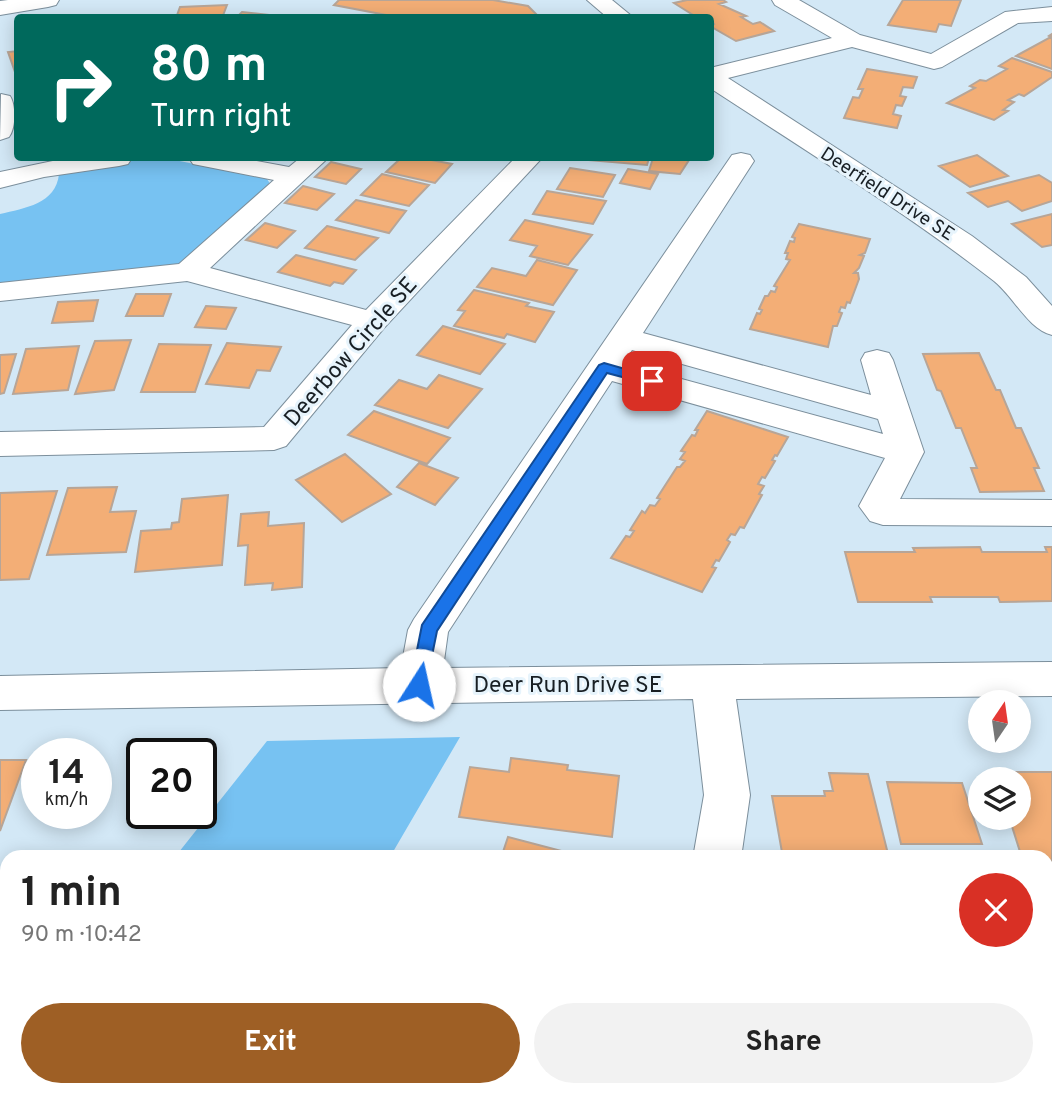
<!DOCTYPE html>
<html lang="en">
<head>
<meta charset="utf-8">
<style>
	:root { --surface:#fff; --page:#f2f2f2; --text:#222; --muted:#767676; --accent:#9e5f25 }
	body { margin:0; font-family:Overpass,sans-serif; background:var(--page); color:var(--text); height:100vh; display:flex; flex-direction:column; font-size:26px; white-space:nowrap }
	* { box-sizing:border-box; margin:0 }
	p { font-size:23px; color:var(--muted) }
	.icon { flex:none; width:38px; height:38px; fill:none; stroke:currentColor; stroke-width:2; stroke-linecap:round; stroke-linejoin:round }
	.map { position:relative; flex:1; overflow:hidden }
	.sheet { position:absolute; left:0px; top:850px; width:1054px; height:247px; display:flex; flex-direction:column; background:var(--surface); border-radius:21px 21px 0 0; box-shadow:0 4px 18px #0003 }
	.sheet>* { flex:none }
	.hud { position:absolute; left:14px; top:14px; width:700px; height:147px; border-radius:7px; box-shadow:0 4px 18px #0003; background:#00695c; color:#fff; overflow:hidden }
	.needle { width:46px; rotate:13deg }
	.tools { position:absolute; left:968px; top:690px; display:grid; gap:14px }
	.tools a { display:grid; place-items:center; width:63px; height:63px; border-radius:50%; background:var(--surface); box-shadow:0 4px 18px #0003; font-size:35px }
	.speed { position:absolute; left:21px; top:738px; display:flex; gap:14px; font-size:35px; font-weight:700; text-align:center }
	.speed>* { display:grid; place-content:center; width:91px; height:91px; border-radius:50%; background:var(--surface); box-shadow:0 4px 18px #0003; line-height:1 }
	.speed small { font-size:18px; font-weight:400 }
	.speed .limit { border:4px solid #111; border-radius:10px; background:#fff; color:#111 }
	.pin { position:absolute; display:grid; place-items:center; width:60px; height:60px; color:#fff; margin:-30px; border-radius:14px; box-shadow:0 4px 10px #0006 }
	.me { position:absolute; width:77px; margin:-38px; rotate:10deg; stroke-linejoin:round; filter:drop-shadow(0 0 5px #0008) }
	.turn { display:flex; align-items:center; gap:24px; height:147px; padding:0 21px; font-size:32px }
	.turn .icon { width:91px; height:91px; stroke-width:2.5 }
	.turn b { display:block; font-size:49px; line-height:60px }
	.round { display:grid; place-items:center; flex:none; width:74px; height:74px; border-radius:37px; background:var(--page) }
	.summary { display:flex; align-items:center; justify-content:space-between; height:119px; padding:0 21px }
	h1 { font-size:42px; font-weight:700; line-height:52px }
	.button { display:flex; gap:14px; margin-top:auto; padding:14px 21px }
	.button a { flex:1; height:80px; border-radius:42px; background:var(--accent); color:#fff; font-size:28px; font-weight:700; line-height:80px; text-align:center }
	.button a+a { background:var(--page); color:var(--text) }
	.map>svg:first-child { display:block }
	.green { fill:#77c2f2 }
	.building { fill:#f3ae76; stroke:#b7a597; stroke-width:2 }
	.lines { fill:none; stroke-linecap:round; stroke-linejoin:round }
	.minor-casing { stroke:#7c8f9c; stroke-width:2 }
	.minor { fill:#fff; fill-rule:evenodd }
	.route { fill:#1a73e8; stroke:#114b97; stroke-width:2 }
	.labels { text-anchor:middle; stroke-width:6; stroke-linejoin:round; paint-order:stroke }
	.far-street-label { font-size:19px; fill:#181f24; stroke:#e7f4fc }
	.street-label { font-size:23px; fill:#181f24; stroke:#e7f4fc }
</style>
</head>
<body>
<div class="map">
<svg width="1052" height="1096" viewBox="0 0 1052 1096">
	<rect width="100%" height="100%" fill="#d3e8f6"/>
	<path class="green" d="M146 158H165L253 176 267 179 271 185 184 263 167 268 0 286V214C25 208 56 204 59 174Z
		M460 737 390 857H175L267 741Z
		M7 1072V1090H254L250 1096H0V1081Z"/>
	<path class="building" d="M339 0H493L528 6 540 18H402L334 5Z
		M687 0H723L726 2 719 4 746 16 741 17 753 24 760 22 774 31 736 41 710 26 714 24 710 18H698L674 3Z
		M903 0H961L951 26 939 24 936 32 888 25Z
		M227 5 222 18H176L180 7Z
		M242 12 278 16H279L236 18Z
		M1052 34V69L1016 56 1051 37 1049 36Z
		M18 51V71L15 72 8 52Z
		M1012 58 1052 72V77L1024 96 1019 94 1008 100 1014 102 1003 110 1008 111 994 120 947 103 975 88 970 86 980 80 986 81 1007 69 999 66Z
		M867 69 917 77 913 88 903 87 900 96 906 97 902 106 896 105 893 114 901 116 897 128 844 118 853 97 859 98 863 89H858Z
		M977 155 1008 176 970 187 939 166Z
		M401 158H421L452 164 435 183 386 172Z
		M588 158H649L647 165 587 160Z
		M653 158H666L689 160 680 174 649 171Z
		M331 162 361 169 346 184 315 177Z
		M570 168 615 175 603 197 557 189Z
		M628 169 658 174 650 189 620 183Z
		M382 174 429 185 409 206 361 195Z
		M1039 175 1052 183V201L1022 211 1008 201 988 207 968 193Z
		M303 186 334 194 317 210 285 203Z
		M547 191 606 201 593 224 533 214Z
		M356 200 406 211 389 233 336 220Z
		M1052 214V245L1042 247 1012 224Z
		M525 220 592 235 568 265 530 256 537 246 510 240Z
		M265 223 295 231 277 248 246 240Z
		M799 224 870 239 865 253 860 255 864 256 859 268 854 273H858L859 279 850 303 847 302 845 308 841 307 839 312 842 313 837 326H833L828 347 750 329 757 313 760 314 762 310 759 309 765 296H768L771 291 775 292 777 287 774 286 790 260 786 259 788 253H785L790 241 794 242 795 238 792 237Z
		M327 226 378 238 355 260 305 248Z
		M296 255 356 270 343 284 334 282 330 286 278 272Z
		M537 260 577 270 553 305 477 287 492 268 526 276Z
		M474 290 529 303 526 306 554 312 535 342 507 334 504 338 454 326 465 311 458 310Z
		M136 294H171L163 316H126Z
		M98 300 93 321 52 323 58 302Z
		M206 306 236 308 226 329 195 327Z
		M443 326 505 344 480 374 417 355Z
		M131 340 114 390 75 394 95 341Z
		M227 343 281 347 270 371 257 370 249 388 206 384Z
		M159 344 211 345 195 392H141Z
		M79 346 68 390 13 394 26 349Z
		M979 353 996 390H1000L1016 428H1021L1039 468H1034L1044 491 980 492 971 468H977L961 428H956L941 391 937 390 923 354Z
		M16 354 4 393 0 394V355Z
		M439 375 482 389 448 428 375 405 399 380 427 389Z
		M374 411 450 438 427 464 348 435Z
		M707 411 788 437 777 456 775 455 772 460 775 461 765 478 762 477 758 484 764 486 759 494 762 495 744 528 740 527 735 535 731 534 727 540 730 542 719 561 716 560 712 567 716 568 702 592 611 558 626 536 630 537 634 531 630 530 642 511 645 513 650 505 655 506 660 499 657 498 677 467H680L685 461 680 459 685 452 681 451 692 435 695 436 698 430H695Z
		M345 454 391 494 342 522 296 480Z
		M419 463 458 478 435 505 397 487Z
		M117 487 110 512 136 511 126 552 47 555 68 488Z
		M57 491 29 579 0 580V493Z
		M228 495 222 565 135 572 141 531 171 529 172 523 179 522 182 499Z
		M269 512 268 526 304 523 302 587 272 590 273 583 245 585 248 545 238 546 241 514Z
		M980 547 982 552H1047L1045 547H1052V601L1000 602 998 597H930L932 602H858L845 552H915L913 548Z
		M511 758 568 765 567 770 619 776 612 837 459 817 470 767 509 772Z
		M0 760H26L0 831Z
		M994 772H1052V861H1046V858H1022L1009 817H1018V779H996Z
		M829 773 868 774 889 858H783L772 796H825L824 791H833Z
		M887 782 962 783 982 844H901Z
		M508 837 588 858H501Z
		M1046 882H1052V940L1046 941Z
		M361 1090H474L472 1096H381Z
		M487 1090H552L550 1096H485Z
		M783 1090H937L936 1096H783Z"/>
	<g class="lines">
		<defs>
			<path id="minor" d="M8 0H59L56 5 48 7 0 15V1Z
				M587 0H612L634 18H608Z
				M772 0H799L860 35 931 54 1005 12 1052 7V21L1018 23 942 67 934 69 852 47 728 78 972 236 1026 277 1052 306V335C1028 329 1014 297 994 281 904 211 806 151 710 88V68L832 38 775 5Z
				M1 94 10 96C16 105 16 128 9 137L0 140Z
				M741 153 750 155 754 161 643 333 871 395 861 360 865 353 877 350 889 353 893 360 924 452 900 499 1052 500V526L883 525 870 521 859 506 885 458 612 381 448 632 443 668 1052 662V696L736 699 750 795 741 858H693L704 795 693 699 0 710V676L401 668 408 630 414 619 732 155ZM632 350 878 419 883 434 623 363Z
				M67 158H132L128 164 119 166 44 177 0 188V172Z
				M189 158H241L289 167 300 158H328L210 268 366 310 515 158H542L384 328 286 446 274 450 0 456V432L264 427 352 325 187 281 0 301V283L179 264 274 180 193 164Z
				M652 1090H707V1096H651Z"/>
		</defs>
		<use href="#minor" class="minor-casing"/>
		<use href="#minor" class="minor"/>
	</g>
	<path class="route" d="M604 363 657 378 659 381 652 385 607 373 437 631 425 690H413L410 685 422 625 599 365Z"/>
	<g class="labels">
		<g class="far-street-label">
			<text transform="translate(888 193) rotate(33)" y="7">Deerfield Drive SE</text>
		</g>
		<g class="street-label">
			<text transform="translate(350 351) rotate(-49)" y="8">Deerbow Circle SE</text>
			<text x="568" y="692">Deer Run Drive SE</text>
		</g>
	</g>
</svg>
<div class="tools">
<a><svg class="needle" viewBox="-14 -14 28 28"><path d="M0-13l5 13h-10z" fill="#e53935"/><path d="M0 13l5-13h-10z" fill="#767676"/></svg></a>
<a><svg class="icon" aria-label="layers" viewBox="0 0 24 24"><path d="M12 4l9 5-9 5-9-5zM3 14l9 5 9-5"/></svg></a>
</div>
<div class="speed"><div>14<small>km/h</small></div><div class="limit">20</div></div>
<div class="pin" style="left:652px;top:381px;background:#d93025"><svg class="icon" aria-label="arrive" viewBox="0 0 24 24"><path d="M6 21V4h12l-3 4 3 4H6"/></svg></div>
<svg class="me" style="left:419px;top:685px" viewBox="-20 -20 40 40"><circle r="19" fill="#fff"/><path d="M0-13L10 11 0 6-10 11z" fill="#1a73e8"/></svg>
<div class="hud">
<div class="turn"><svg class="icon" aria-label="right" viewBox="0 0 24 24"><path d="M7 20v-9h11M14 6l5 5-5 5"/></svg><div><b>80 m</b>Turn right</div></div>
</div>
<section class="sheet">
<div class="summary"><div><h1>1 min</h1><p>90 m · 10:42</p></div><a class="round" style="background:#d93025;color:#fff"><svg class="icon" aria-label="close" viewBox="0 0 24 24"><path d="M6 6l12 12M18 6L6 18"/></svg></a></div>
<div class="button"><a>Exit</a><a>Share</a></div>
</section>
</div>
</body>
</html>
